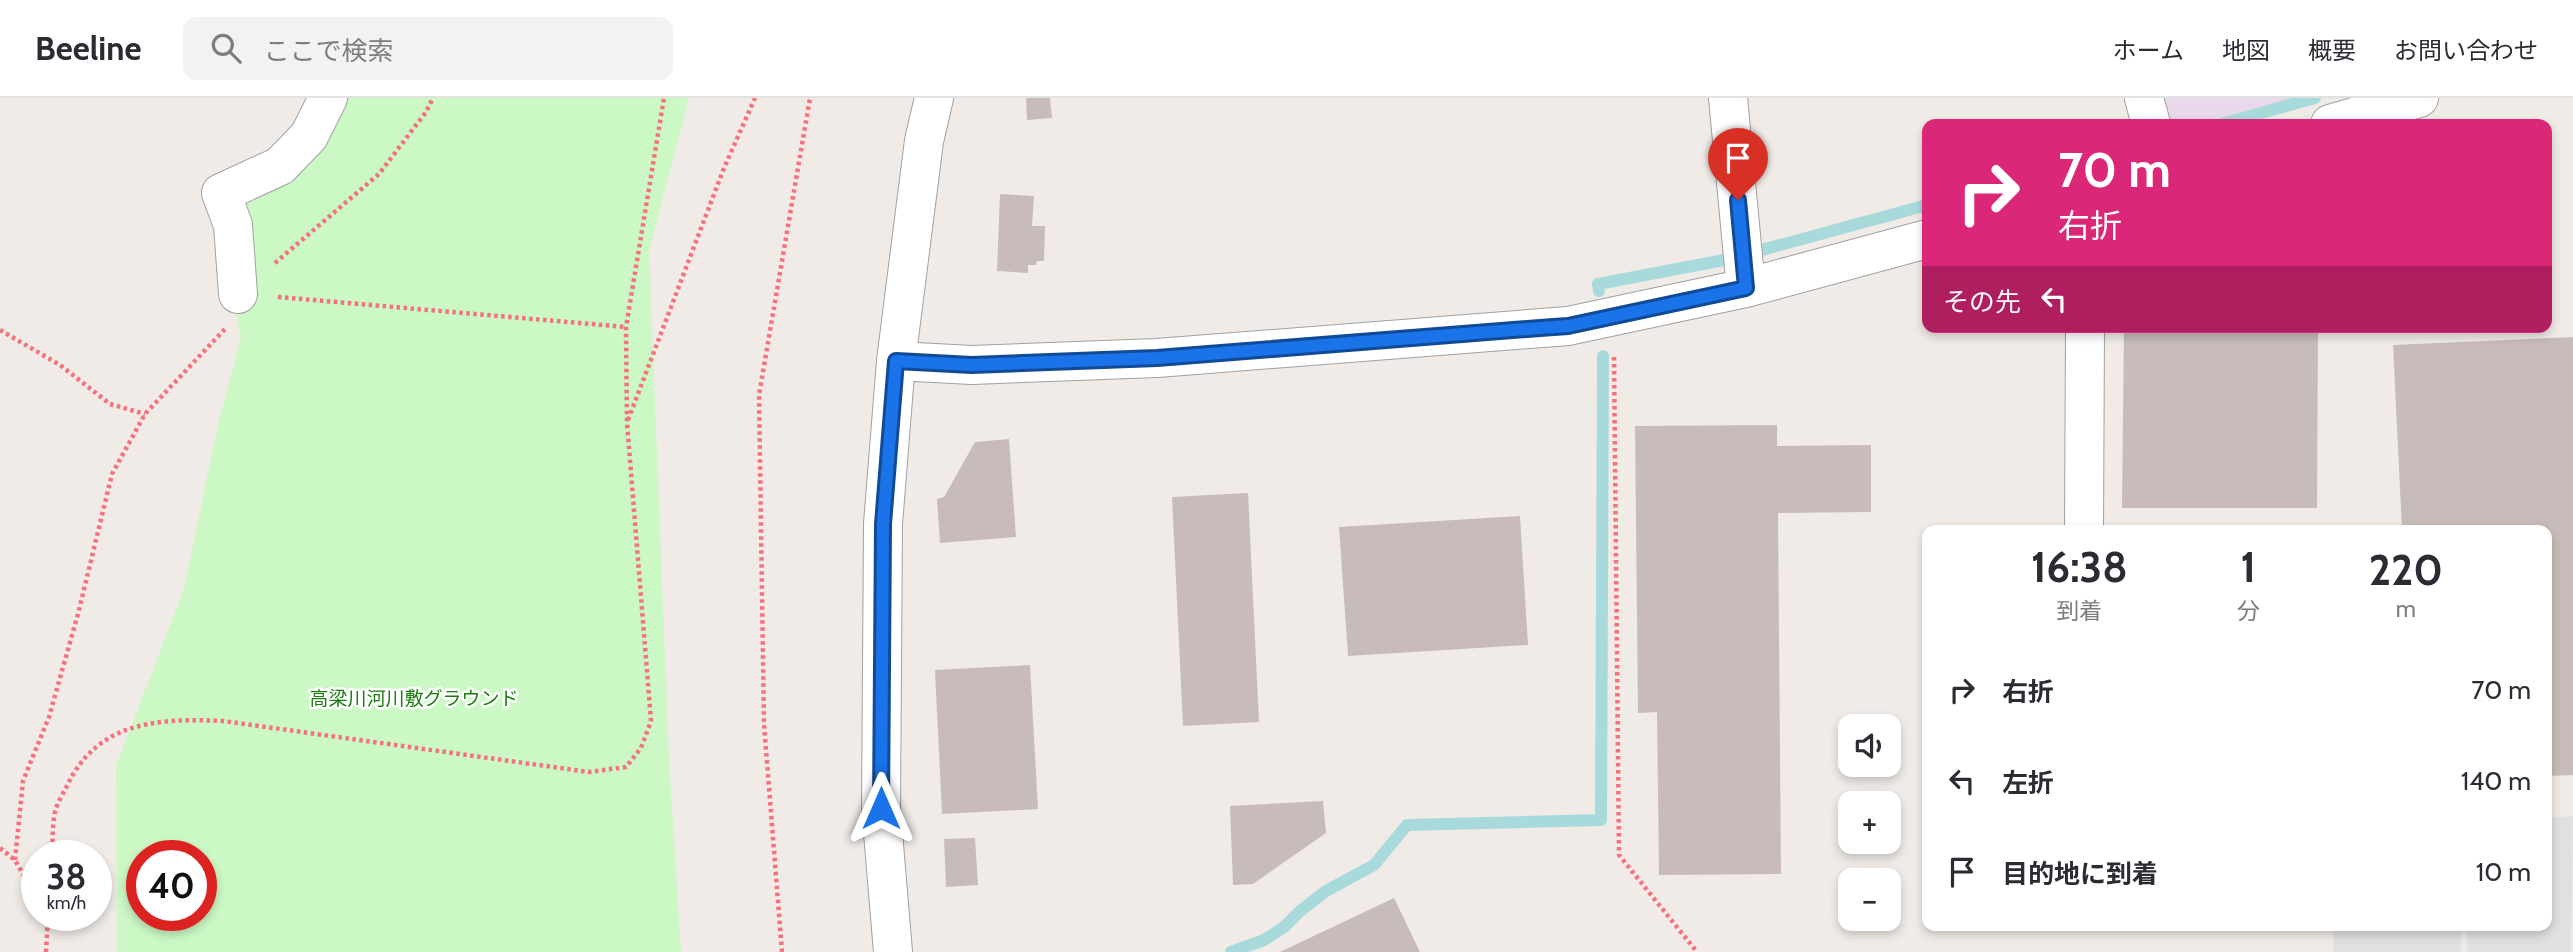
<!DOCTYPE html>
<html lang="ja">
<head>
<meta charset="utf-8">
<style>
	:root { --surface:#fff; --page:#f2f2f3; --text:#2b2b33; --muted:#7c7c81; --line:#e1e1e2 }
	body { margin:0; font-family:Cabin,"Noto Sans JP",sans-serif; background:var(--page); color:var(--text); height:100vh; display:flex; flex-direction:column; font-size:26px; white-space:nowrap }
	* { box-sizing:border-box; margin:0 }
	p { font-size:23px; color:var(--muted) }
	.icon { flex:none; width:38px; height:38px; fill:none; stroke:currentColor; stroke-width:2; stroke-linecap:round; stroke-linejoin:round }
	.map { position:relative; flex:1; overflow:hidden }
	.sheet { position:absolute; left:1922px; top:427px; width:630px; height:406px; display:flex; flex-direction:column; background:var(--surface); border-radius:14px; box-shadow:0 4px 10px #0003 }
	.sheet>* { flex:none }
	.hud { position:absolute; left:1922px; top:21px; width:630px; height:214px; border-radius:14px; box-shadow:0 4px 10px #0003; background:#db2777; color:#fff; overflow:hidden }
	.tools { position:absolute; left:1838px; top:616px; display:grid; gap:14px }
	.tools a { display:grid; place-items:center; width:63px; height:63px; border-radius:14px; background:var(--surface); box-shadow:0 4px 10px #0003; font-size:35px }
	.speed { position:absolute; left:21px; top:742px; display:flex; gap:14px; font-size:35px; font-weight:700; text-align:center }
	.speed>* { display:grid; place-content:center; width:91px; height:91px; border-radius:50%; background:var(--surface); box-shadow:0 4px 10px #0003; line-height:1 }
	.speed small { font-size:18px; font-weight:400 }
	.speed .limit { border:10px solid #d22; background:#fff; color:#111 }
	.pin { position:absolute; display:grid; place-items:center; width:60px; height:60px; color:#fff; margin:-72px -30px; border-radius:50% 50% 50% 0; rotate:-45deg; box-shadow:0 0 7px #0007 }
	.pin .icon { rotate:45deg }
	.me { position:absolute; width:77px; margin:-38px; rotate:0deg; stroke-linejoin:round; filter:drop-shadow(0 0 5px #0008) }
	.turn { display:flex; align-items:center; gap:24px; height:147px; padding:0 21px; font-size:32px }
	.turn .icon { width:91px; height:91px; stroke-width:2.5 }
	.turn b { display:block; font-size:49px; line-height:60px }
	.then { display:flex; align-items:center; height:66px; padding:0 21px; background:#0003; gap:14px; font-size:26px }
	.eta { display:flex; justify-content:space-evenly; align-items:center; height:119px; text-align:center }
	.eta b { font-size:42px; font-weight:700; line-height:49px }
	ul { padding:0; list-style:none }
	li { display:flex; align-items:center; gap:21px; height:91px; padding:0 21px }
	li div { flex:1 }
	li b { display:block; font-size:26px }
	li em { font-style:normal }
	header { display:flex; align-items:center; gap:42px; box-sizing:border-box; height:98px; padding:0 35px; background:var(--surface); border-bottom:2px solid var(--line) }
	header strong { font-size:33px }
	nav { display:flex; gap:38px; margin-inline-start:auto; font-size:24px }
	.search { width:490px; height:63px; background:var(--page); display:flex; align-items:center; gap:18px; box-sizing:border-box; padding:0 24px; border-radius:14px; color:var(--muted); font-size:26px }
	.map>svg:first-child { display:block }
	.industrial { fill:#e9d8e9 }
	.park { fill:#cbf8c5; fill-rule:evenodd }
	.parking { fill:#e0e0e0 }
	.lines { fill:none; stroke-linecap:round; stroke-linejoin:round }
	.stream { stroke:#a8dadc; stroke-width:12 }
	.building { fill:#c8bcba }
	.minor-casing { stroke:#a1a1a1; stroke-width:40 }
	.path { stroke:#f6717d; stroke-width:4.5; stroke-dasharray:3.5 3.5; stroke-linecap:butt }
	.minor { stroke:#fff; stroke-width:38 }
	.route-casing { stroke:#114b97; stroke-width:18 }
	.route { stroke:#1a73e8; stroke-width:12 }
	.labels { text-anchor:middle; stroke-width:5; stroke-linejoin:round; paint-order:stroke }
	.park-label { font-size:19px; fill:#1b7c0f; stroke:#fff }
</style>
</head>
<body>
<header>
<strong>Beeline</strong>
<div class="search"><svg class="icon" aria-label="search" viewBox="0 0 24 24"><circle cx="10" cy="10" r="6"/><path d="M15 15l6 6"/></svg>ここで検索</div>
<nav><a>ホーム</a><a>地図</a><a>概要</a><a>お問い合わせ</a></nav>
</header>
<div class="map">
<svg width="2573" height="854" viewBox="0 0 2573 854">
	<rect width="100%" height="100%" fill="#f0ebe6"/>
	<path class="industrial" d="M2160 0H2297L2207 26H2167Z"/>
	<path class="park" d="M317 0H689L649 153 669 663 681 854H117L116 668 184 491 218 327 241 240 213 93 272 61ZM142 758H201V817H142Z"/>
	<path class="parking" d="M2573 718 2571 854H2467V828H2546V720Z
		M2334 828H2461V854H2333Z"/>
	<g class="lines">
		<path class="stream" d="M2221 26 2315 0
			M1599 193 1598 186 1729 161 1927 107
			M1231 854 1264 842 1284 829 1299 814 1326 793 1374 767 1407 727 1601 722 1603 258"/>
	</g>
	<path class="building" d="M1026 0H1050L1052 20 1027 22Z
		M1000 96 1034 98 1032 128H1045L1044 163H1037L1036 167H1028V175L997 173Z
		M2124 229H2318L2317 410H2122Z
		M2573 239V677L2546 678V432H2402L2393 247Z
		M1777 327V348L1871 347V414L1778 415 1781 776 1659 777 1657 614 1638 615 1635 328Z
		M1009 341 1016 439 940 445 937 401 944 399 975 344Z
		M1248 395 1259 624 1183 628 1172 399Z
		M1520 418 1528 547 1348 558 1339 429Z
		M1030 567 1038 711 942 716 935 572Z
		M1323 703 1326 735 1253 786 1233 787 1230 708Z
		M975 740 978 787 946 789 944 741Z
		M1394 800 1420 854H1280Z"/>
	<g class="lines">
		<defs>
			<path id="minor" d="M1728 0 1746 190
				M2144 0 2151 26
				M2330 26 2419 0
				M238 196 233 127 221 95 280 68 309 38 328 0
				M896 263 972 267 1157 260 1568 228 1746 190 1927 141
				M2084 432 2085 229
				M893 854 881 711 883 426 896 263 924 43 934 0"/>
		</defs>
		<use href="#minor" class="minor-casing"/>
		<path class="path" d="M275 165 379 76 426 14 433 0
			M278 199 626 229
			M0 232 60 267 110 306 145 316
			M1614 259 1619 757 1697 854
			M628 322 724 70 755 0
			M0 750 15 762 37 801
			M52 758C53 744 52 728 55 714 57 706 62 697 66 690 96 623 158 620 223 623L589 674 626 669 641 650 651 623 627 325 626 229 664 0
			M15 762 23 683 49 619 78 516 112 376 145 316 225 231
			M46 854 48 817
			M782 854 764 626 759 297 810 0"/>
		<use href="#minor" class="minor"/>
	</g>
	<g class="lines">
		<defs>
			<path id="route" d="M881 710 883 426 896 263 972 267 1157 260 1540 230 1568 228 1746 190 1738 102"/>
		</defs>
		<use href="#route" class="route-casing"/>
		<use href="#route" class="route"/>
	</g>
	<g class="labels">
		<g class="park-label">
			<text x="414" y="607">高梁川河川敷グラウンド</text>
		</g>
	</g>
</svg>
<div class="tools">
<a><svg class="icon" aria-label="sound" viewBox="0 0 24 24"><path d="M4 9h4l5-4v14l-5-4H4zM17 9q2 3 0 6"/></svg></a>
<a>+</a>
<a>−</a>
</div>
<div class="speed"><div>38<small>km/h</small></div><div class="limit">40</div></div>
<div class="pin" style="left:1738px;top:102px;background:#d93025"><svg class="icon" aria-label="arrive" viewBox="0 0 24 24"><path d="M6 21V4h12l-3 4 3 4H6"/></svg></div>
<svg class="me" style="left:881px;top:710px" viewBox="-20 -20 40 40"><path d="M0-17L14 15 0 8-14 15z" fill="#1a73e8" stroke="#fff" stroke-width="4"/></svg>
<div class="hud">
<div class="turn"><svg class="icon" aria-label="right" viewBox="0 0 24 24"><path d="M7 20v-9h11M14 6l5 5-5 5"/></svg><div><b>70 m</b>右折</div></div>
<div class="then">その先<svg class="icon" aria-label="left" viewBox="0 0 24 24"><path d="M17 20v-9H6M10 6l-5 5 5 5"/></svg></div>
</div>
<section class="sheet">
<div class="eta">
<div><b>16:38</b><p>到着</p></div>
<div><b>1</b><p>分</p></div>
<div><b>220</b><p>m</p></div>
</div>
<ul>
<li><svg class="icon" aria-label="right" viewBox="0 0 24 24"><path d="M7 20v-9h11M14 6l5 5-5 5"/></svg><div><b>右折</b></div><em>70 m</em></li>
<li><svg class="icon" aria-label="left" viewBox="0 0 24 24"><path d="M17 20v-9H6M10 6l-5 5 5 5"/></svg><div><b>左折</b></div><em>140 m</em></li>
<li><svg class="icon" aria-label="arrive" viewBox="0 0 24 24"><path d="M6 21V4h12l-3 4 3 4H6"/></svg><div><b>目的地に到着</b></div><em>10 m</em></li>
</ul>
</section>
</div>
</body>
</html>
